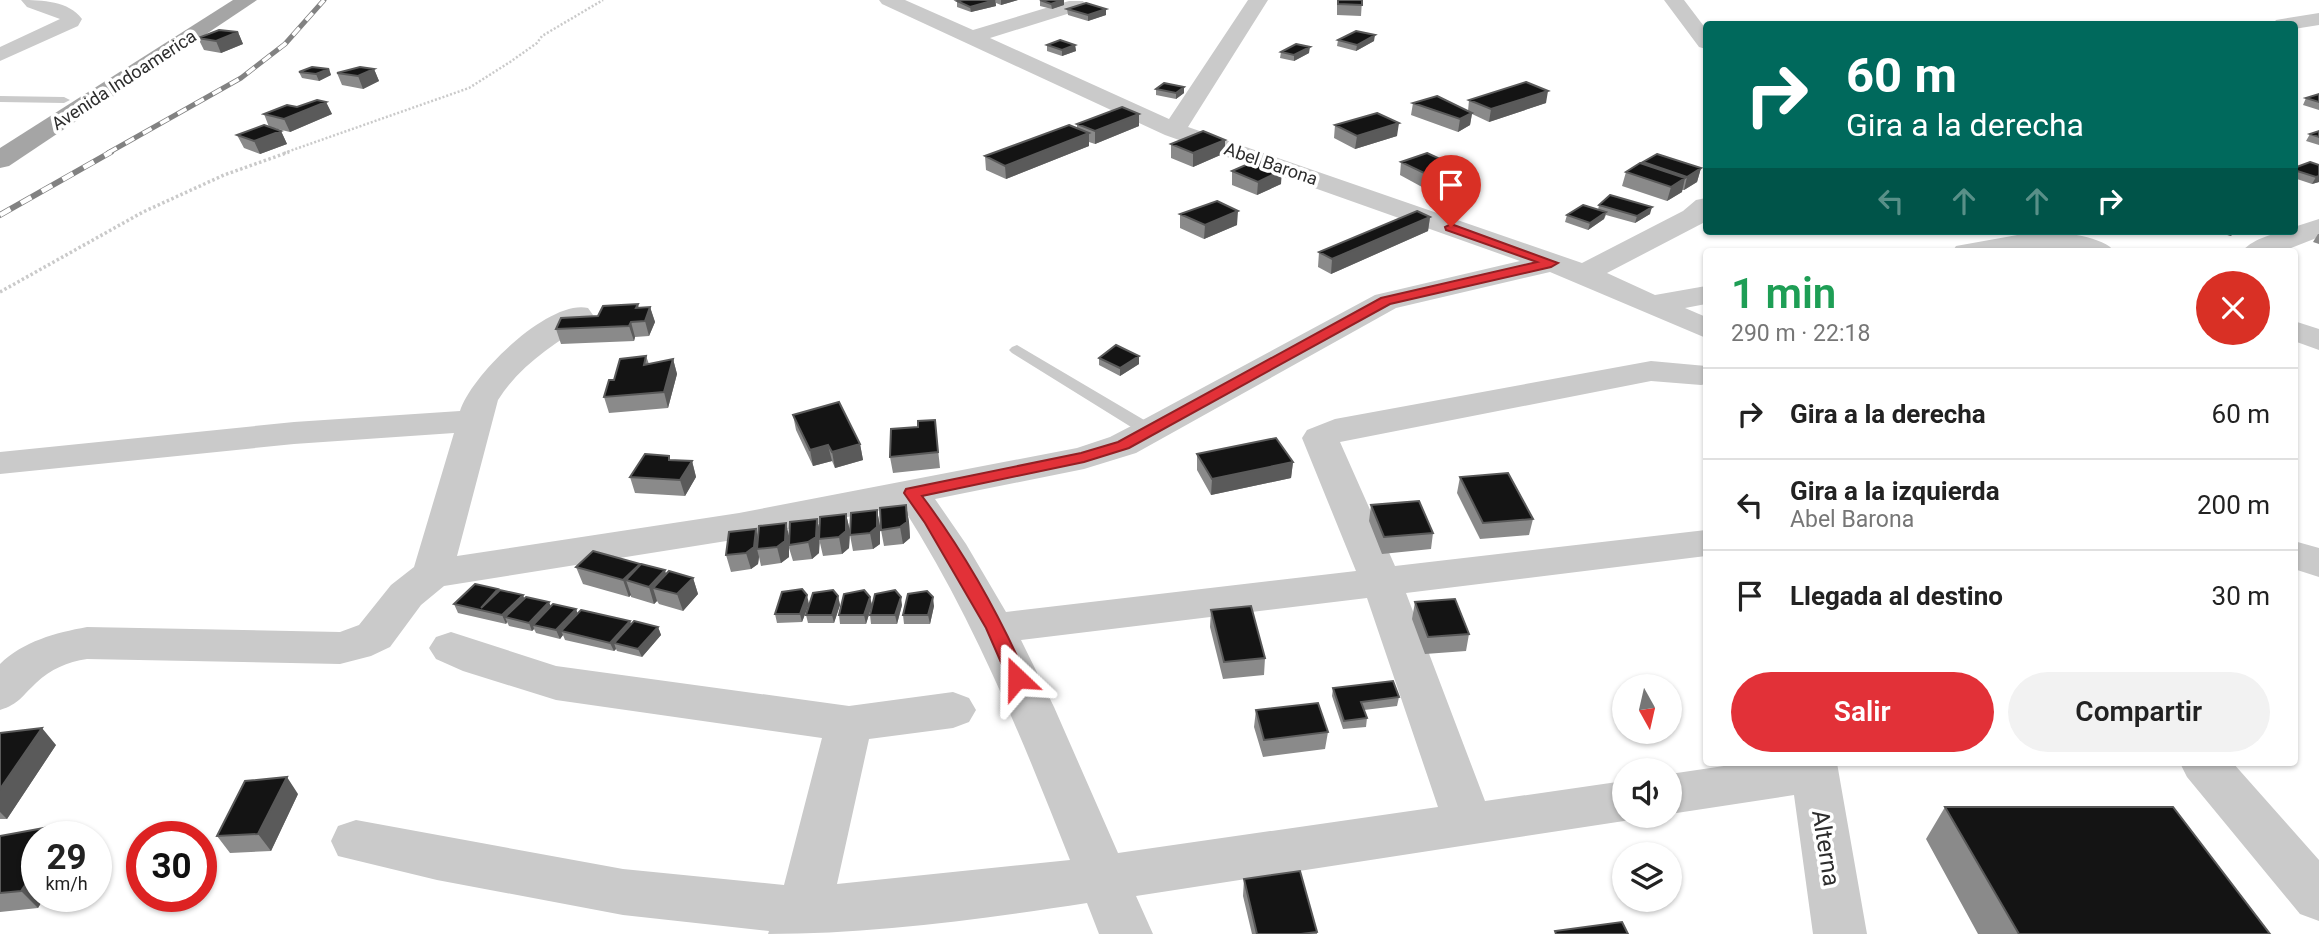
<!DOCTYPE html>
<html lang="es">
<head>
<meta charset="utf-8">
<style>
	:root { --surface:#fff; --page:#f2f2f2; --text:#222; --muted:#767676; --line:#e0e0e0; --accent:#e23138 }
	body { margin:0; font-family:Roboto,sans-serif; background:var(--page); color:var(--text); height:100vh; display:flex; flex-direction:column; font-size:26px; white-space:nowrap }
	* { box-sizing:border-box; margin:0 }
	p { font-size:23px; color:var(--muted) }
	.icon { flex:none; width:38px; height:38px; fill:none; stroke:currentColor; stroke-width:2; stroke-linecap:round; stroke-linejoin:round }
	.map { position:relative; flex:1; overflow:hidden }
	.side { position:absolute; left:1703px; top:248px; width:595px; height:518px; display:flex; flex-direction:column; background:var(--surface); border-radius:7px; box-shadow:0 2px 5px #0004 }
	.side>* { flex:none }
	.guide { position:absolute; left:1703px; top:21px; width:595px; height:214px; border-radius:7px; box-shadow:0 2px 5px #0004; background:#00695c; color:#fff; overflow:hidden }
	.needle { width:46px; rotate:172deg }
	.fabs { position:absolute; left:1612px; top:674px; display:grid; gap:14px }
	.fabs a { display:grid; place-items:center; width:70px; height:70px; border-radius:50%; background:var(--surface); box-shadow:0 2px 5px #0004; font-size:35px }
	.speed { position:absolute; left:21px; top:821px; display:flex; gap:14px; font-size:35px; font-weight:700; text-align:center }
	.speed>* { display:grid; place-content:center; width:91px; height:91px; border-radius:50%; background:var(--surface); box-shadow:0 2px 5px #0004; line-height:1 }
	.speed small { font-size:18px; font-weight:400 }
	.speed .limit { border:10px solid #d22; background:#fff; color:#111 }
	.pin { position:absolute; display:grid; place-items:center; width:60px; height:60px; color:#fff; margin:-72px -30px; border-radius:50% 50% 50% 0; rotate:-45deg; box-shadow:0 0 7px #0007 }
	.pin .icon { rotate:45deg }
	.me { position:absolute; width:77px; margin:-38px; rotate:337deg; stroke-linejoin:round; filter:drop-shadow(0 0 5px #0008) }
	.turn { display:flex; align-items:center; gap:24px; height:147px; padding:0 28px; font-size:32px }
	.turn .icon { width:91px; height:91px; stroke-width:2.5 }
	.turn b { display:block; font-size:49px; line-height:60px }
	.lanes { display:flex; align-items:center; height:66px; padding:0 28px; background:#0003; justify-content:center; gap:35px; direction:ltr }
	.lanes .off { opacity:.35 }
	.round { display:grid; place-items:center; flex:none; width:74px; height:74px; border-radius:37px; background:var(--page) }
	.headline { display:flex; align-items:center; justify-content:space-between; height:119px; padding:0 28px }
	h1 { font-size:42px; font-weight:600; line-height:52px; color:#1e9e55 }
	.action { display:flex; gap:14px; margin-top:auto; padding:14px 28px }
	.action a { flex:1; height:80px; border-radius:42px; background:var(--accent); color:#fff; font-size:28px; font-weight:600; line-height:80px; text-align:center }
	.action a+a { background:var(--page); color:var(--text) }
	ul { padding:0; list-style:none }
	li { display:flex; align-items:center; gap:21px; height:91px; padding:0 28px; border-top:2px solid var(--line) }
	li div { flex:1 }
	li b { display:block; font-size:26px }
	li em { font-style:normal }
	.map>svg:first-child { display:block }
	.lines { fill:none; stroke-linecap:round; stroke-linejoin:round }
	.path-far1 { stroke:#cacaca; stroke-width:2.5; stroke-dasharray:2 2; stroke-linecap:butt }
	.path { stroke:#cacaca; stroke-width:3.5; stroke-dasharray:2.5 2.5; stroke-linecap:butt }
	.service { fill:#cacaca; fill-rule:evenodd }
	.minor { fill:#cacaca; fill-rule:evenodd }
	.primary { fill:#a5a5a5; fill-rule:evenodd }
	.rail-far1-casing { stroke:#828282; stroke-width:5 }
	.rail-casing { stroke:#828282; stroke-width:6 }
	.rail-far1 { stroke:#fff; stroke-width:3.5; stroke-dasharray:10; stroke-linecap:butt }
	.rail { stroke:#fff; stroke-width:4.5; stroke-dasharray:12; stroke-linecap:butt }
	.wall { fill:#8a8a8a }
	.shaded-wall { fill:#5a5a5a }
	.building { fill:#141414; stroke:#5a5a5a; stroke-width:2 }
	.route { fill:#e23138; stroke:#932024; stroke-width:2 }
	.labels { text-anchor:middle; stroke-width:7; stroke-linejoin:round; paint-order:stroke }
	.far-street-label { font-size:18px; fill:#2d2d2d; stroke:#fff }
	.near-street-label { font-size:24px; fill:#2d2d2d; stroke:#fff }
</style>
</head>
<body>
<div class="map">
<svg width="2319" height="934" viewBox="0 0 2319 934">
	<rect width="100%" height="100%" fill="#fff"/>
	<g class="lines">
		<path class="path-far1" d="M284 153 469 88 510 62 537 43 542 36 603 0"/>
		<path class="path" d="M0 292 143 212 224 175 289 152"/>
		<path class="service" d="M0 96 64 97 70 100 64 103 0 102Z
			M1017 345 1156 427 1158 431 1156 435H1144L1012 353 1009 350 1012 347Z"/>
		<path class="minor" d="M21 0C42 0 69 1 82 19L78 26 0 61V47L60 19 27 7Z
			M879 0H905L973 30 1069 1H1083L1086 5 1083 9 990 38 1169 119 1248 0H1268L1188 127 1582 263 1683 211 1696 200 1706 198V220L1703 223 1607 273 1655 295 1706 286V304L1685 308 1706 317V338L1550 272 1396 308 1136 453 1084 469 935 499 966 544 1006 612 1356 571 1302 438 1307 430 1335 419 1651 361 1706 366V384L1701 385 1651 381 1340 442 1395 566 1706 530V556L1406 593 1485 801 1624 781V816H1641L1624 821 1136 896 1153 934H1099L1087 903C984 919 871 934 768 934L769 931 623 915 437 880 338 856 331 841 338 826 356 820 623 869 784 885 822 738 556 700 463 671 436 659 429 648 436 637 451 632 556 666 849 706 953 692 969 698 976 710 969 722 953 728 869 739 837 884 1070 860C1022 738 973 617 902 506L739 539 444 586 421 605 390 647 371 656 340 664 87 659C67 662 51 669 36 683 22 696 19 704 0 710V664C24 641 55 633 87 627L340 632 359 625 391 585 414 567 454 433 294 444 0 474V452L294 422 460 411C471 375 549 299 588 308L593 315 588 322C554 344 520 365 498 400L457 556 739 513 1077 448 1110 437 1137 423 1375 295 1520 261 1165 135 882 4ZM1367 598 1438 807 1118 853 1054 707 1021 640Z
			M1664 0H1684L1706 29V49L1699 47Z
			M2319 13V25L2294 29V24H2273L2276 20Z
			M2319 219V237L2281 252H2242C2251 239 2279 231 2294 231V227Z
			M2034 232C2054 231 2103 235 2115 252H2073L2049 248 1952 252 1956 246Z
			M2294 321 2319 329V350L2294 341Z
			M2294 541 2319 548V577L2294 569Z
			M1744 763H1837L1867 934H1813L1794 795 1670 814V774Z
			M2180 763H2233L2319 860V921L2300 914 2187 777Z"/>
		<path class="primary" d="M233 0H257L9 166 0 168V148Z"/>
		<defs>
			<path id="rail-far1" d="M108 153 241 78 285 44 324 0"/>
			<path id="rail" d="M0 215 111 152"/>
		</defs>
		<use href="#rail-far1" class="rail-far1-casing"/>
		<use href="#rail" class="rail-casing"/>
		<use href="#rail-far1" class="rail-far1"/>
		<use href="#rail" class="rail"/>
	</g>
	<path class="wall" d="M964 0H1018L1001 5 996 3V6L971 12 957 7V1Z
		M1040 0H1064V5L1052 9 1040 6Z
		M1337 0H1362L1361 16 1337 15Z
		M1067 9 1106 15 1088 21 1068 15Z
		M238 32 243 44 221 53 204 50 198 38Z
		M1338 40 1374 41 1356 51 1337 46Z
		M1047 45H1075L1076 51 1062 56 1047 51Z
		M1281 52 1309 53 1294 61 1280 58Z
		M329 69 331 75 319 81 302 78 299 72Z
		M374 69 379 81 363 89 342 85 337 73Z
		M1184 87V93L1176 99 1156 95V89Z
		M2319 94V110L2303 105 2306 98Z
		M1469 100 1546 103 1489 122 1472 114 1470 125 1458 132 1411 115 1413 103 1468 111Z
		M326 102 332 114 290 132 269 127 264 114Z
		M1077 124 1139 126 1095 144 1089 142V146L1006 179 986 170 985 156 1077 128Z
		M1335 125 1397 136 1355 149 1334 138Z
		M281 131 287 144 260 154 244 148 237 135Z
		M2319 131V145L2306 141 2310 134Z
		M1171 144 1225 153 1193 167 1171 158Z
		M1401 162 1451 164 1449 177 1422 187 1400 175Z
		M1643 162 1701 168 1697 182 1684 190H1682V192L1667 201 1622 186 1626 172 1642 164Z
		M2310 162 2319 182 2312 184 2294 178V168Z
		M1232 171 1281 184 1257 195 1232 185Z
		M1599 205 1650 214 1635 223 1606 215 1604 219 1588 230 1565 222 1567 215 1598 210Z
		M1180 214 1237 225 1204 239 1180 228Z
		M1430 217 1428 231 1331 274 1318 267 1319 252Z
		M2216 231H2240L2230 236Z
		M2318 234H2319V244L2313 242Z
		M638 304 639 308 650 307 655 322 649 336 635 337 634 341 561 344 556 329Z
		M646 356 649 364 673 359 677 374 668 408 609 413 604 397 614 380Z
		M1099 358 1139 364 1120 376 1099 365Z
		M793 415 860 444 863 460 835 468 832 461 813 466 796 430Z
		M935 420 940 468 893 473 890 457 918 427Z
		M1197 454 1293 462 1291 478 1211 495 1197 470Z
		M669 456 670 460 692 461 696 477 685 496 635 493 630 477Z
		M1460 477 1533 519 1529 535 1480 539 1457 493Z
		M906 505 909 522 910 538 903 544 884 546 881 530Z
		M1371 505 1433 533 1431 549 1382 554 1369 521Z
		M877 510 880 526V544L873 549 853 551 850 535Z
		M846 514 850 531 849 548 842 554 823 556 820 543 819 553 812 559 793 561 789 548V557L781 563 761 566 759 557 758 564 751 569 731 572 726 555 758 538 789 537 817 519 820 531Z
		M640 564V565L666 574 693 578 698 594 683 611 659 604 657 601 654 604 631 597V595L629 597 583 584 576 567Z
		M498 589 499 591 523 595 524 598 551 606 576 609 578 614 630 621 631 625 658 627 661 635 642 657 617 651 616 649 614 651 565 640 563 635 560 639 536 633 534 629 532 631 509 626 507 622 506 624 458 613 454 604Z
		M838 596 840 605 834 623H808L806 615Z
		M870 597 872 605 866 624H840L839 615Z
		M1415 602 1469 634 1466 651 1425 654 1412 619Z
		M809 604 802 622 777 623 775 614Z
		M902 605 897 624H871L870 615Z
		M934 606 930 624H904L903 615Z
		M1211 610 1265 658 1264 675 1223 679 1210 627Z
		M1333 688 1399 697 1397 706 1364 710 1367 718 1366 727 1343 729 1332 696Z
		M1256 710 1328 732 1325 749 1263 757 1254 727Z
		M0 733 56 745 7 819H0Z
		M298 794 271 851 230 853 217 836Z
		M1945 807 2270 934H1978L1926 839Z
		M0 836 37 896H45L38 908 0 912Z
		M1244 879 1317 932V934H1252L1243 896Z"/>
	<path class="shaded-wall" d="M995 0 996 6 971 12 970 7Z
		M1001 0H1018L1001 5Z
		M1062 0H1064V5L1052 9 1051 4Z
		M1106 9V15L1088 21V15Z
		M238 32 243 44 221 53 216 41Z
		M1375 35 1374 41 1356 51 1357 45Z
		M1075 45 1076 51 1062 56V50Z
		M1310 47 1309 53 1294 61V55Z
		M329 69 331 75 319 81 316 74Z
		M374 69 379 81 363 89 358 76Z
		M1184 87V93L1176 99V93Z
		M1548 91 1546 103 1489 122 1491 109Z
		M326 102 332 114 290 132 284 119Z
		M1472 113 1470 125 1458 132 1460 119Z
		M1139 114V126L1095 144V131Z
		M1399 123 1397 136 1355 149 1357 136Z
		M281 131 287 144 260 154 254 141Z
		M1089 133V146L1006 179 1005 166Z
		M1225 140V153L1193 167V153Z
		M1451 164 1449 177 1422 187 1424 173Z
		M1701 168 1697 182 1684 190 1687 177Z
		M1282 170 1281 184 1257 195 1258 182Z
		M2319 176V182L2312 184 2316 177Z
		M1685 178 1682 192 1667 201 1671 187Z
		M1652 207 1650 214 1635 223 1637 216Z
		M1238 211 1237 225 1204 239 1205 225Z
		M1606 212 1604 219 1588 230 1590 223Z
		M1430 217 1428 231 1331 274 1332 259Z
		M2233 231H2240L2230 236Z
		M650 307 655 322 649 336 645 321Z
		M631 322 635 337 634 341 629 326Z
		M1139 356V364L1120 376V368Z
		M673 359 677 374 668 408 664 392Z
		M860 444 863 460 835 468 832 452Z
		M828 445 832 461 813 466 810 450Z
		M692 461 696 477 685 496 680 480Z
		M1293 462 1291 478 1211 495 1212 479Z
		M906 505 909 522 910 538 903 544 900 527Z
		M877 510 880 526V544L873 549 870 533Z
		M846 514 850 531 849 548 842 554 839 537Z
		M817 519 821 536 819 539V553L812 559 808 542Z
		M786 523 790 540 789 545V557L781 563 777 547Z
		M756 529 760 546 757 549 759 557 758 564 751 569 746 553Z
		M640 564 646 581 626 580 631 595 629 597 623 580Z
		M665 570 670 587 653 588 657 601 654 604 649 587Z
		M693 578 698 594 683 611 677 594Z
		M523 595 526 604 505 617 507 622 506 624 502 615Z
		M807 595 809 604 802 622 800 614Z
		M838 596 840 605 834 623 832 615Z
		M870 597 872 605 866 624 864 615Z
		M901 597 902 605 897 624 895 615Z
		M933 597 934 606 930 624 928 615Z
		M549 602 553 611 533 625 534 629 532 631 529 623Z
		M576 609 579 618 561 631 563 635 560 639 556 630Z
		M630 621 633 630 614 643 616 649 614 651 610 643Z
		M658 627 661 635 642 657 638 649Z
		M42 728 56 745 7 819 0 812V789Z
		M287 777 298 794 271 851 258 834Z
		M66 824 77 836H58Z
		M37 868V896H45L38 908 21 891Z"/>
	<path class="building" d="M964 0H995L970 7 957 1Z
		M1040 0H1062L1051 4Z
		M1338 0H1362V5L1338 4Z
		M1086 3 1106 9 1088 15 1067 9Z
		M219 30 238 32 216 41 198 38Z
		M1356 31 1375 35 1357 45 1338 40Z
		M1060 40 1075 45 1062 50 1047 45Z
		M1296 44 1310 47 1294 55 1281 52Z
		M312 67 329 69 316 74 299 72Z
		M360 67 374 69 358 76 337 73Z
		M1526 82 1548 91 1491 109 1469 100Z
		M1164 83 1184 87 1176 93 1156 89Z
		M2319 94V102L2306 98Z
		M1437 96 1472 113 1460 119 1413 103Z
		M317 100 326 102 284 119 264 114 287 105 297 107Z
		M1122 107 1139 114 1095 131 1077 124Z
		M1377 113 1399 123 1357 136 1335 125Z
		M264 125 281 131 254 141 237 135Z
		M1069 125 1089 133 1005 166 985 156Z
		M1203 131 1225 140 1193 153 1171 144Z
		M2319 131V137L2310 134Z
		M1427 153 1451 164 1424 173 1401 162Z
		M1657 154 1701 168 1687 177 1643 162Z
		M1257 160 1282 170 1258 182 1232 171Z
		M2310 162 2319 165V176L2316 177 2294 170V168Z
		M1640 163 1685 178 1671 187 1626 172Z
		M1610 195 1652 207 1637 216 1599 205Z
		M1217 201 1238 211 1205 225 1180 214Z
		M1583 205 1606 212 1590 223 1567 215Z
		M1417 211 1430 217 1332 259 1319 252Z
		M638 304 636 308 650 307 645 321 631 322 629 326 556 329 561 318 598 316 603 306Z
		M1116 345 1139 356 1120 368 1099 358Z
		M646 356 644 365 673 359 664 392 604 397 609 380H614L620 359Z
		M839 402 860 444 832 452 828 445 810 450 793 415Z
		M935 420 938 452 890 457 891 429 918 427V421Z
		M1276 438 1293 462 1212 479 1197 454Z
		M645 454 669 456V460L692 461 680 480 630 477Z
		M1508 473 1533 519 1483 523 1460 477Z
		M1419 501 1433 533 1384 537 1371 505Z
		M906 505 907 522 900 527 881 530 880 508Z
		M877 510V527L870 533 850 535 851 513Z
		M846 514V531L839 537 819 539 820 517Z
		M817 519 816 537 808 542 789 545 790 522Z
		M786 523 785 541 777 547 757 549 759 526Z
		M756 529 754 547 746 553 726 555 729 532Z
		M593 551 640 564 623 580 576 567Z
		M641 564 665 570 649 587 626 580Z
		M669 571 693 578 677 594 653 588Z
		M475 584 498 589 481 608 500 590 523 595 502 615 454 604Z
		M802 589 807 595 800 614H775L782 592Z
		M833 590 838 596 832 615H806L813 593Z
		M864 590 870 597 864 615H839L844 594Z
		M895 590 901 597 895 615H870L875 594Z
		M927 591 933 597 928 615H903L908 594Z
		M526 597 549 602 529 623 505 617Z
		M1455 599 1469 634 1428 637 1415 602Z
		M553 604 576 609 556 630 533 625Z
		M1251 606 1265 658 1224 662 1211 610Z
		M581 610 630 621 610 643 561 631Z
		M634 621 658 627 638 649 614 643Z
		M1393 681 1399 697 1361 702 1367 718 1344 721 1333 688Z
		M1318 703 1328 732 1264 740 1256 710Z
		M42 728 0 789V733Z
		M287 777 258 834 217 836 245 781Z
		M1945 807H2173L2270 934H2019Z
		M66 824 58 836H37V868L21 891 0 893V836Z
		M1300 871 1317 932 1301 934H1257L1244 879Z
		M1622 922 1628 934H1556L1555 931Z"/>
	<path class="route" d="M1451 224 1558 263 1551 267 1390 304 1129 448 1084 462 922 496C964 552 999 614 1027 678L1024 683 1017 686 1010 683 986 628 925 523 904 493 906 489 1081 453 1118 442 1381 298 1537 262 1446 230 1445 227Z"/>
	<g class="labels">
		<g class="far-street-label">
			<text transform="translate(124 80) rotate(-33)" y="6">Avenida Indoamerica</text>
			<text transform="translate(1271 164) rotate(19)" y="6">Abel Barona</text>
		</g>
		<g class="near-street-label">
			<text transform="translate(1826 848) rotate(81)" y="8">Alterna</text>
		</g>
	</g>
</svg>
<div class="fabs">
<a><svg class="needle" viewBox="-14 -14 28 28"><path d="M0-13l5 13h-10z" fill="#e53935"/><path d="M0 13l5-13h-10z" fill="#767676"/></svg></a>
<a><svg class="icon" aria-label="sound" viewBox="0 0 24 24"><path d="M4 9h4l5-4v14l-5-4H4zM17 9q2 3 0 6"/></svg></a>
<a><svg class="icon" aria-label="layers" viewBox="0 0 24 24"><path d="M12 4l9 5-9 5-9-5zM3 14l9 5 9-5"/></svg></a>
</div>
<div class="speed"><div>29<small>km/h</small></div><div class="limit">30</div></div>
<div class="pin" style="left:1451px;top:227px;background:#d93025"><svg class="icon" aria-label="arrive" viewBox="0 0 24 24"><path d="M6 21V4h12l-3 4 3 4H6"/></svg></div>
<svg class="me" style="left:1017px;top:678px" viewBox="-20 -20 40 40"><path d="M0-17L14 15 0 8-14 15z" fill="#e23138" stroke="#fff" stroke-width="4"/></svg>
<div class="guide">
<div class="turn"><svg class="icon" aria-label="right" viewBox="0 0 24 24"><path d="M7 20v-9h11M14 6l5 5-5 5"/></svg><div><b>60 m</b>Gira a la derecha</div></div>
<div class="lanes"><svg class="icon off" aria-label="left" viewBox="0 0 24 24"><path d="M17 20v-9H6M10 6l-5 5 5 5"/></svg><svg class="icon off" aria-label="ahead" viewBox="0 0 24 24"><path d="M12 20V5M6 11l6-6 6 6"/></svg><svg class="icon off" aria-label="ahead" viewBox="0 0 24 24"><path d="M12 20V5M6 11l6-6 6 6"/></svg><svg class="icon" aria-label="right" viewBox="0 0 24 24"><path d="M7 20v-9h11M14 6l5 5-5 5"/></svg></div>
</div>
<section class="side">
<div class="headline"><div><h1>1 min</h1><p>290 m · 22:18</p></div><a class="round" style="background:#d93025;color:#fff"><svg class="icon" aria-label="close" viewBox="0 0 24 24"><path d="M6 6l12 12M18 6L6 18"/></svg></a></div>
<ul>
<li><svg class="icon" aria-label="right" viewBox="0 0 24 24"><path d="M7 20v-9h11M14 6l5 5-5 5"/></svg><div><b>Gira a la derecha</b></div><em>60 m</em></li>
<li><svg class="icon" aria-label="left" viewBox="0 0 24 24"><path d="M17 20v-9H6M10 6l-5 5 5 5"/></svg><div><b>Gira a la izquierda</b><p>Abel Barona</p></div><em>200 m</em></li>
<li><svg class="icon" aria-label="arrive" viewBox="0 0 24 24"><path d="M6 21V4h12l-3 4 3 4H6"/></svg><div><b>Llegada al destino</b></div><em>30 m</em></li>
</ul>
<div class="action"><a>Salir</a><a>Compartir</a></div>
</section>
</div>
</body>
</html>
